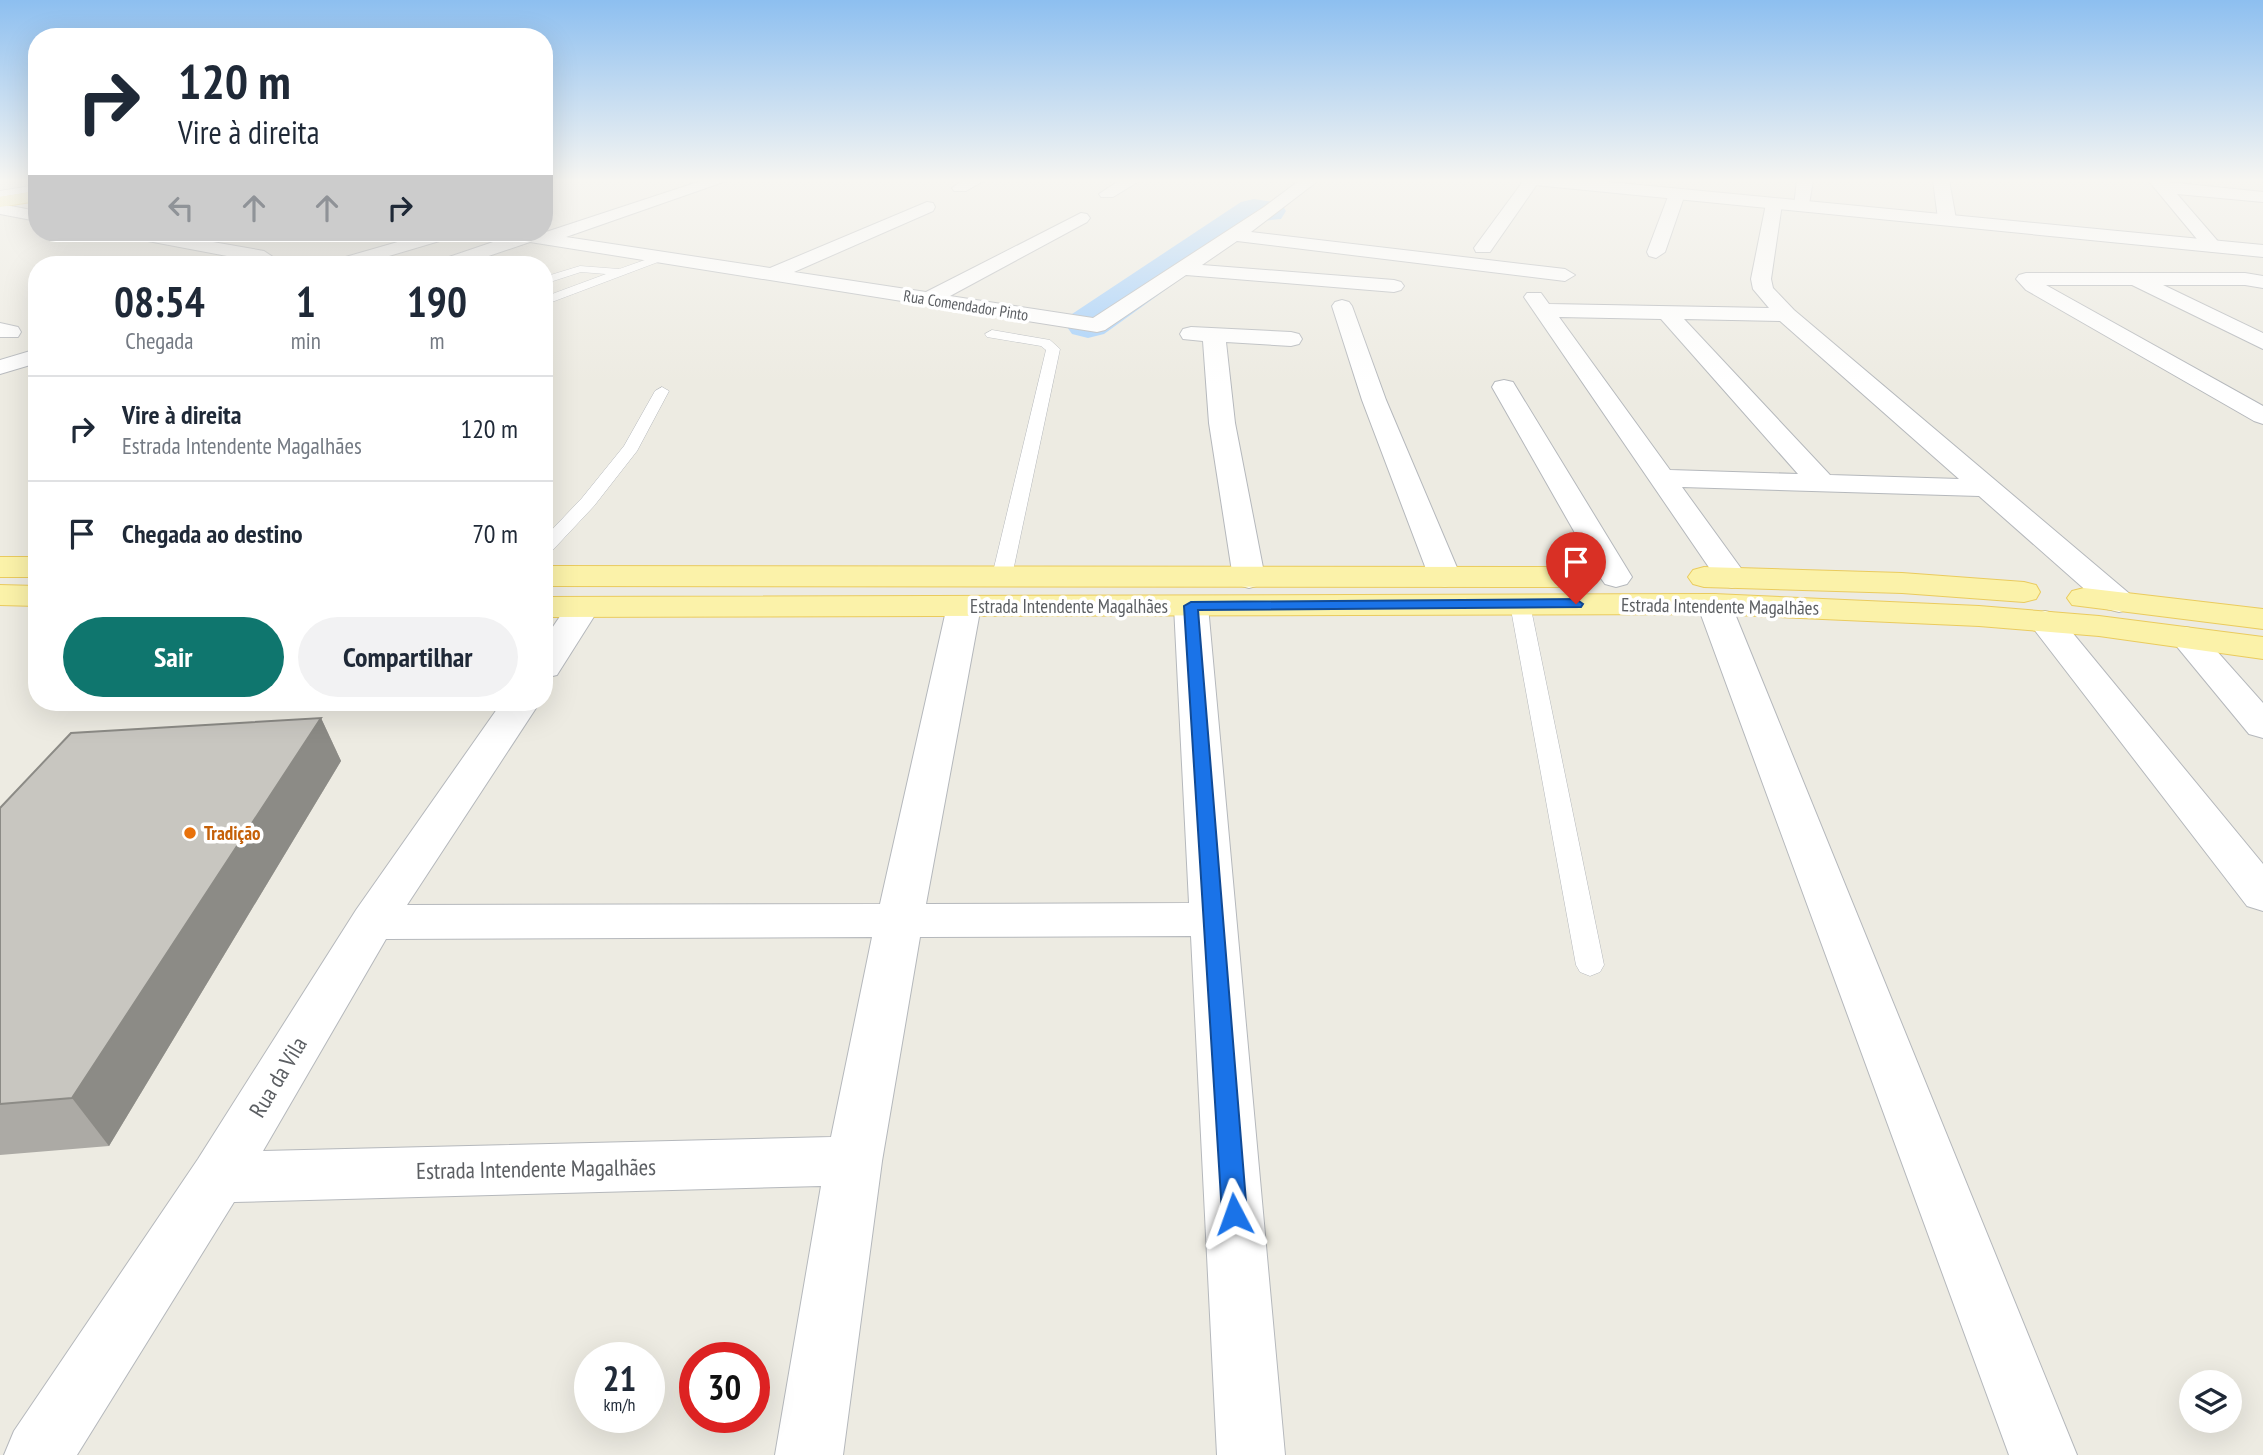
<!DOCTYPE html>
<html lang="pt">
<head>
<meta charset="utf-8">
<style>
	:root { --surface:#fff; --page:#f2f2f3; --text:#1f2937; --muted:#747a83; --line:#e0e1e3; --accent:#0f766e }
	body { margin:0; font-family:"PT Sans Narrow",sans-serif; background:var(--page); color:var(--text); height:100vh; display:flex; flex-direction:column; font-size:26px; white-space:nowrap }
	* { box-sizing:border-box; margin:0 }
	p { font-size:23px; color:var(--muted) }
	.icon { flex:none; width:38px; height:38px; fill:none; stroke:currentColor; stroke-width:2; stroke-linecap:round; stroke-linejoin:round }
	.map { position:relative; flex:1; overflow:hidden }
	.panel { position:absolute; left:28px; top:256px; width:525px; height:455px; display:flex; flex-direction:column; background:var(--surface); border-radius:28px; box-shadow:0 7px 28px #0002 }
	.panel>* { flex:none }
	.hud { position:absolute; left:28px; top:28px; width:525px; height:214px; border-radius:28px; box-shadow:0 7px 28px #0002; background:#fff; color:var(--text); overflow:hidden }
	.buttons { position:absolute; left:2179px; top:1370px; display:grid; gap:14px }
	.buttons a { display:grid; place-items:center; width:63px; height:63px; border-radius:50%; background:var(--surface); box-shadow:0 7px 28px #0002; font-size:35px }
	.speed { position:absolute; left:574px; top:1342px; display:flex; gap:14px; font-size:35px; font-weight:700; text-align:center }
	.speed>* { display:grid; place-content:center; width:91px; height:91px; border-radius:50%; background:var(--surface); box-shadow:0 7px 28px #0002; line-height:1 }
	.speed small { font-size:18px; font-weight:400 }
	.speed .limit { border:10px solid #d22; background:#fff; color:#111 }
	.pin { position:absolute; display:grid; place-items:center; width:60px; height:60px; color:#fff; margin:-72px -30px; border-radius:50% 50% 50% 0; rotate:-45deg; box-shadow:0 0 7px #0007 }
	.pin .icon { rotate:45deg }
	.me { position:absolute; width:77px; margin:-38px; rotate:356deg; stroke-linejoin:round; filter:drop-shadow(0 0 5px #0008) }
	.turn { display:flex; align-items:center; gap:24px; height:147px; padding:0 35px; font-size:32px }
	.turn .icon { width:91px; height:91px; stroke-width:2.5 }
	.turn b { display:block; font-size:49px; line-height:60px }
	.lanes { display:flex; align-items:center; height:66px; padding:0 35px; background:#0003; justify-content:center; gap:35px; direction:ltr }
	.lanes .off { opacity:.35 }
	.eta { display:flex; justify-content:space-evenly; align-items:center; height:119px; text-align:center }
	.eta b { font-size:42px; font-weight:700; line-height:49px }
	.action { display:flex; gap:14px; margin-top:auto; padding:14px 35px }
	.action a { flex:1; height:80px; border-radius:42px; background:var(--accent); color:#fff; font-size:28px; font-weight:700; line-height:80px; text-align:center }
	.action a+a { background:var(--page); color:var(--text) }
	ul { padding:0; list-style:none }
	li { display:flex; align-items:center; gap:21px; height:105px; padding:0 35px; border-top:2px solid var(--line) }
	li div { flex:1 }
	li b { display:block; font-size:26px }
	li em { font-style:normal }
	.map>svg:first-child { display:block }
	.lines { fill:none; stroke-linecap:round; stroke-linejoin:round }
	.river { fill:#a5d0fb; fill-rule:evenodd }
	.service-casing { stroke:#b5b8bc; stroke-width:1 }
	.minor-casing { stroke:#b5b8bc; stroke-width:2 }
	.tertiary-casing { stroke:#b5b8bc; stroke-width:2 }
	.primary-casing { stroke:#eacb5e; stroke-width:2 }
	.service { fill:#fff; fill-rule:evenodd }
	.minor { fill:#fff; fill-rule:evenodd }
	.tertiary { fill:#fff; fill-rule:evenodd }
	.primary { fill:#fbf2a9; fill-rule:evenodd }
	.wall { fill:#acaaa5 }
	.shaded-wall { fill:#8c8b86 }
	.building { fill:#c8c6c0; stroke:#8c8b86; stroke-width:2 }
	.route { fill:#1a73e8; stroke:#114b97; stroke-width:2 }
	.food-dot { fill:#e8710a; stroke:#fff; stroke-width:2.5 }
	.labels { text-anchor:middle; stroke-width:7; stroke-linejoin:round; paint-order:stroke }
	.far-street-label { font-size:16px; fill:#5b5e62; stroke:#fff }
	.street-label { font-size:19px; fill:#5b5e62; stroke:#fff }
	.food-label { font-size:19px; font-weight:bold; fill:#c56008; stroke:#fff; text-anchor:start }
	.near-street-label { font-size:23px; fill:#5b5e62; stroke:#fff }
</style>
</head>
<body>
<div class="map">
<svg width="2263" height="1455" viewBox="0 0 2263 1455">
	<rect width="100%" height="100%" fill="#edebe2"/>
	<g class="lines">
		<path class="river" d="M1254 199 1281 203 1286 211 1281 219 1261 221 1104 334 1088 338 1072 334 1065 324 1072 314 1241 202Z"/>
		<defs>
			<path id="service" d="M37 185V191L0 197V191Z
				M662 254 666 255V259L544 305V297L606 274 581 272 544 284V277L580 266 619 269Z
				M992 330 1050 340 1060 349 1012 576 1002 582 992 576 1046 350 1041 346 987 337 985 334Z
				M662 387 669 391 637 451 594 506 550 553 544 554V538L582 498 624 446 655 391Z
				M1520 598 1527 600 1530 604 1604 965 1600 972 1590 976 1580 972 1576 965 1510 604 1513 600Z"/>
			<path id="minor" d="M704 180H729L566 237 770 268 927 202 933 203 935 207 933 211 794 272 926 292 1081 213 1087 214 1090 218 1087 222 950 296 1093 318 1264 207 1300 180H1319L1251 232 1565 269 1575 275 1565 281 1237 241 1202 265 1394 280 1401 282 1404 286 1401 290 1394 292 1186 275 1105 330 1097 332 530 242 465 264H437L440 260 505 238 497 233H543Z
				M963 180H985L966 191H954L952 188Z
				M1120 180H1141L1113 197H1101L1099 194Z
				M1524 180H1540L1490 252H1476L1474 248Z
				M1797 180H1813L1808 210 1802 211 1794 206Z
				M1933 180H1949L1956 219 1953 223H1941L1938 219Z
				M2148 180 2263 192V202L2177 194 2222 246 2213 252 2206 250Z
				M1677 189 1685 194 1665 252 1656 258 1649 256 1647 252 1669 194Z
				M1774 199 1782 204 1771 279 1773 288 1794 310 2131 595 2136 602 2131 609 2119 612 2107 609 1979 496 1682 487 1748 578 1743 585 1732 588 1721 585 1524 297 1527 293H1541L1549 304 1769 308 1753 289 1751 279 1766 204ZM1559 317 1661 319 1798 474 1670 470ZM1684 319 1780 321 1959 479 1830 475Z
				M0 204 37 211V221L0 214Z
				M123 233H161L264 251 273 257 264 263 132 238Z
				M429 233H456L453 237 362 264H332L335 260Z
				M2026 273H2245L2263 276V288L2245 285H2163L2263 333V349L2132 285H2046L2263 406V424L2254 421 2026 290 2016 279 2019 275Z
				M1342 300 1349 302 1352 306 1386 400 1461 577 1456 584 1445 587 1434 584 1429 577 1362 400 1332 306 1335 302Z
				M0 323 18 327 21 332 18 337H0Z
				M1191 327 1291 332 1299 334 1302 339 1299 344 1291 346 1226 342 1235 423 1265 578 1260 585 1249 588 1238 585 1233 578 1209 423 1203 341 1183 339 1180 334 1183 329Z
				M37 349V363L0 374V360Z
				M1504 380 1513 382 1516 387 1632 577 1627 584 1616 587 1605 584 1600 577 1492 387 1495 382Z
				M1714 594 1726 597 1731 604 2077 1455H2009L1697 604 1702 597Z
				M964 596 976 599 981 606 926 904 1189 903 1174 606 1179 599 1191 596 1203 599 1208 606 1285 1455H1217L1191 936 920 937 882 1161 843 1455H775L821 1186 234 1202 77 1455H4L14 1431 198 1159 356 910 502 702H540L407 905 880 904 947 606 952 599ZM872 937 831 1137 263 1151 386 939Z
				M583 597 595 600 600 607 557 675 544 678V640L571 600Z
				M2045 611 2057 614 2263 864V911L2247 906 2033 628 2028 621 2033 614Z
				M2186 627 2198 630 2263 703V738L2249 734 2169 637 2174 630Z"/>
			<path id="tertiary" d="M1527 180H1588L2263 245V257L1535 185Z"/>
			<path id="primary" d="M37 191V201L0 207V197Z
				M0 557H37V577H0Z
				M544 566 1563 567 1574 570 1579 577 1574 584 1563 587 544 586Z
				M1704 567 1902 573 2024 582 2036 585 2040 592 2036 599 2024 602 1902 593 1704 587 1693 584 1688 577 1693 570Z
				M0 585 37 586V606L0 605Z
				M2084 588 2263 609V629L2072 605 2067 598 2072 591Z
				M1714 594 1979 606 2099 616 2263 637V659L2099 636 1979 626 1714 614 544 617V597Z"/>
		</defs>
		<use href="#service" class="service-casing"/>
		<use href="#minor" class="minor-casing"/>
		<use href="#tertiary" class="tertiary-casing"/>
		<use href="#primary" class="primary-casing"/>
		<use href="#service" class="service"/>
		<use href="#minor" class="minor"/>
		<use href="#tertiary" class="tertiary"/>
		<use href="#primary" class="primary"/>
	</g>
	<path class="wall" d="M321 718 341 761 109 1146 0 1155V808Z"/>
	<path class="shaded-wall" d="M321 718 341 761 109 1146 72 1098Z"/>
	<path class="building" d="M321 718 72 1098 0 1104V808L71 733Z"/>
	<linearGradient id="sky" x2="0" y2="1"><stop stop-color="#8dbff0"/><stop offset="0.47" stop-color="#f7f6f2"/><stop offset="1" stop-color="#f7f6f2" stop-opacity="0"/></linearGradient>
	<rect width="2263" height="384" fill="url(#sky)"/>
	<path class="route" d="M1576 599 1583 604 1581 607 1198 610 1247 1214 1243 1222 1234 1225 1226 1222 1222 1214 1184 606 1191 602Z"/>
	<circle class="food-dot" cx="190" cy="833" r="7"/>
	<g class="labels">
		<g class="far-street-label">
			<text transform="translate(966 305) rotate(9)" y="6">Rua Comendador Pinto</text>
		</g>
		<g class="street-label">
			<text x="1069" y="613">Estrada Intendente Magalhães</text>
			<text transform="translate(1720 606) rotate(1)" y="7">Estrada Intendente Magalhães</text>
		</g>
		<g class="food-label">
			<text x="204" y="840">Tradição</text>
		</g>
		<g class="near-street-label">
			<text transform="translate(278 1077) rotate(-59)" y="8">Rua da Vila</text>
			<text transform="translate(536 1169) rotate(-1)" y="8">Estrada Intendente Magalhães</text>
		</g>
	</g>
</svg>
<div class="buttons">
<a><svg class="icon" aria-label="layers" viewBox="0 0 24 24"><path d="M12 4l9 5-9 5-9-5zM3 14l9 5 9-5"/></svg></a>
</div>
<div class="speed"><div>21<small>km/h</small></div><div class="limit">30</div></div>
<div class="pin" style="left:1576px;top:604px;background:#d93025"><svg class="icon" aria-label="arrive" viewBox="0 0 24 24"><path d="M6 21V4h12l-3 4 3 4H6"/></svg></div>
<svg class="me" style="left:1234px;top:1214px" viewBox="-20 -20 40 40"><path d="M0-17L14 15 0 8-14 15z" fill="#1a73e8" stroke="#fff" stroke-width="4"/></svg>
<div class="hud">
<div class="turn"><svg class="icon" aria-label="right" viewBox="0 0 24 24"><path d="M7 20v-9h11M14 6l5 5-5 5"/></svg><div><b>120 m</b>Vire à direita</div></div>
<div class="lanes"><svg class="icon off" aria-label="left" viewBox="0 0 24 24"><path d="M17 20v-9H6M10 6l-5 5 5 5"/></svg><svg class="icon off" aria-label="ahead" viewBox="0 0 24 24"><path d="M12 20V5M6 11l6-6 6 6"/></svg><svg class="icon off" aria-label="ahead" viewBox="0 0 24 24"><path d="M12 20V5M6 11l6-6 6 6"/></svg><svg class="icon" aria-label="right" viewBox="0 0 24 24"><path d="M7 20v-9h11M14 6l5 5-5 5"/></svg></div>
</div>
<section class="panel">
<div class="eta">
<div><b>08:54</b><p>Chegada</p></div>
<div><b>1</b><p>min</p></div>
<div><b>190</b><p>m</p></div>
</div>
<ul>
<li><svg class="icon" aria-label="right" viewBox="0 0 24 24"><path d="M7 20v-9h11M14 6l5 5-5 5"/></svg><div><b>Vire à direita</b><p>Estrada Intendente Magalhães</p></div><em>120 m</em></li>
<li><svg class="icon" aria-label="arrive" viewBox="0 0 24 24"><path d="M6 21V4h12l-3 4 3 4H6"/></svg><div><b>Chegada ao destino</b></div><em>70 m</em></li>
</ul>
<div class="action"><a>Sair</a><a>Compartilhar</a></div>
</section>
</div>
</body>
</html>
